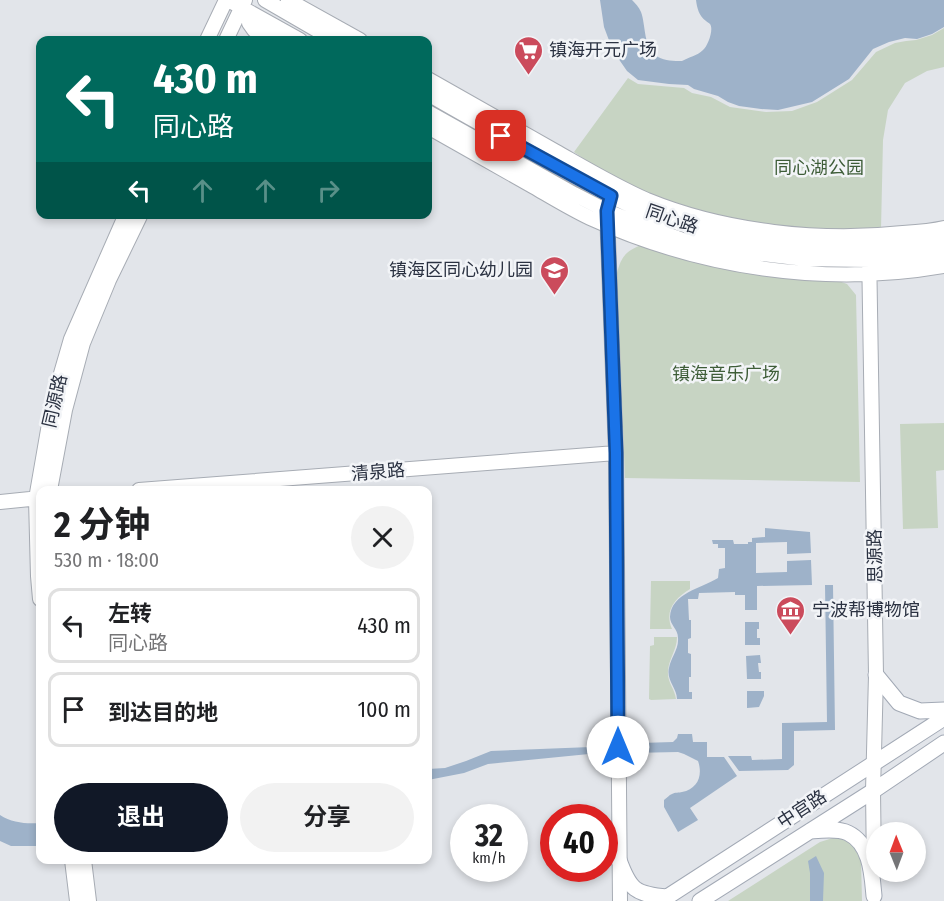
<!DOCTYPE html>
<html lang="zh">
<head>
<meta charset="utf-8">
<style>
	:root { --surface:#fff; --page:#f2f2f2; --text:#202124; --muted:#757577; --line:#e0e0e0; --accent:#111827 }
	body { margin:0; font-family:"Fira Sans Condensed","Noto Sans SC",sans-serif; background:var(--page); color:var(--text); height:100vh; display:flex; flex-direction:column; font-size:22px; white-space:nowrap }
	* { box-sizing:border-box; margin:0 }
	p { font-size:20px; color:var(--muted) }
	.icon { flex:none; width:33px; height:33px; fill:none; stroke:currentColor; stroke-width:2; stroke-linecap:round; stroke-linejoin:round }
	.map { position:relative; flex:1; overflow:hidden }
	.sheet { position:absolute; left:36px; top:486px; width:396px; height:378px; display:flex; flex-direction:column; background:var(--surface); border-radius:12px; box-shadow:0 3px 9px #0003 }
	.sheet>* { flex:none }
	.top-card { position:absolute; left:36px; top:36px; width:396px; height:183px; border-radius:12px; box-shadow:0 3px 9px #0003; background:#00695c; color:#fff; overflow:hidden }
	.needle { width:39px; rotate:359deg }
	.tools { position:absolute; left:866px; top:822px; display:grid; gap:12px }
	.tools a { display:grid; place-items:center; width:60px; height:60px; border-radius:50%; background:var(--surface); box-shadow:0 3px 9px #0003; font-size:30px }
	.speed { position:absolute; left:450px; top:804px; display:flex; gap:12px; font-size:30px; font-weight:700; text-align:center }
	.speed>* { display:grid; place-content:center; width:78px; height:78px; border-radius:50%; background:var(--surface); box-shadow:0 3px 9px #0003; line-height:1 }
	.speed small { font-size:15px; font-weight:400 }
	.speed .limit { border:9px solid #d22; background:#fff; color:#111 }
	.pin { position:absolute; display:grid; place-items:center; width:51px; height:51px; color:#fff; margin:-26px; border-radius:12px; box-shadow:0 3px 9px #0006 }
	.me { position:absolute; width:66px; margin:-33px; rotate:0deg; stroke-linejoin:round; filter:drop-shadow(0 0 4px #0008) }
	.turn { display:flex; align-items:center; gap:21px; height:126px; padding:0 18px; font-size:27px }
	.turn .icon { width:78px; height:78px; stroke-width:2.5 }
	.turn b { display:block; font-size:42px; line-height:51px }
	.lanes { display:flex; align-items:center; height:57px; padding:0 18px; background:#0003; justify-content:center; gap:30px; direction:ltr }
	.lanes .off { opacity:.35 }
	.round { display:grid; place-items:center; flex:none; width:63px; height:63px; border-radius:32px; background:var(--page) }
	.headline { display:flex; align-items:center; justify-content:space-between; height:102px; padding:0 18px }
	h1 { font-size:36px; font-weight:700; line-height:45px }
	.cta { display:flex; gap:12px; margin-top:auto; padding:12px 18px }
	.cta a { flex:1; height:69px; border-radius:36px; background:var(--accent); color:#fff; font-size:24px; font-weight:700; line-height:69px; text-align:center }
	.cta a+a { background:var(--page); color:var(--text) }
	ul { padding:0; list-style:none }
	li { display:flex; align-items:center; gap:18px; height:75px; margin:0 12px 9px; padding:0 6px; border:3px solid var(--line); border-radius:12px }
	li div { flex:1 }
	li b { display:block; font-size:22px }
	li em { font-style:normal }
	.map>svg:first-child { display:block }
	.green { fill:#c7d4c3 }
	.water { fill:#9eb2c9 }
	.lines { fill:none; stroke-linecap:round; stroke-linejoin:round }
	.secondary-casing { stroke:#a7acb4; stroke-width:16 }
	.primary-casing { stroke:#a2a9b5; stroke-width:17 }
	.secondary { stroke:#fff; stroke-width:14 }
	.primary { stroke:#fff; stroke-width:15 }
	.route-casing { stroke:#114b97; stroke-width:15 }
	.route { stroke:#1a73e8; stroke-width:10 }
	.labels { text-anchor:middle; stroke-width:5; stroke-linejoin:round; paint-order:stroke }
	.poi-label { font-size:18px; fill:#2b3242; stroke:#f2f4f7; text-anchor:start }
	.park-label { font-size:18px; fill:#3e5d38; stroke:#f2f4f7 }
	.street-label { font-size:18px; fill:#2b3242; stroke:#f2f4f7 }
</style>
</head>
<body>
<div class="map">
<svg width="944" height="901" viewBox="0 0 944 901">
	<rect width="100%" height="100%" fill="#e2e5ea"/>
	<path class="green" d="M944 28V67L927 71 905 83 888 110 883 140 881 229 862 231 777 228 695 210 634 189 603 172 574 152 628 78 638 84 684 88 692 93 711 97 730 107 766 112 792 111 817 102 852 80 876 52 895 43 906 41 916 40 932 35Z
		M641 245 665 252 836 280 847 284 856 295 860 482 625 478 617 273C621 257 626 251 641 245Z
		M944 423V470L936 471 938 528 903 529 900 424Z
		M651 581H690V589C675 598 664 611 672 629H650Z
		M654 637H677C677 650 669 658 668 671 667 682 675 689 676 699L651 700 649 699 650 646 654 645Z
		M836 837 851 841 861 860 862 901H728L820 842Z"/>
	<path class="water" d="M600 0H632C635 3 639 7 641 12 646 25 643 49 658 57 665 61 674 61 682 61 689 57 697 56 703 50 708 46 714 29 710 24 709 23 707 22 706 21 699 16 697 8 696 0H944V27L932 34 917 39 905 38 889 42 873 49 849 79 812 102 778 110 761 109 739 106 728 102 718 96 694 89 688 85 669 84 638 80 627 71 618 58 610 43 604 27Z
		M765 528 810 532 811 553 787 554V542L756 543V573L787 572V561L811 560 812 585 757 586V610H745V595H735V592L699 593 698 599H688L689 620H691V638L688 639V653L691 654V677H689V692H692V699H677C677 688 666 680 669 668 671 657 679 649 678 638 678 629 670 625 670 617 671 593 702 588 718 578L719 569 725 568V548H718V544H713L712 540H733L734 544H748V542H752V538L765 537Z
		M825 585H833L835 730 794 731V765L788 770 739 771 728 756H751L752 760 782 759V723L827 722Z
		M745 622H759V629H757V638H760V645H745Z
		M760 655 761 663H758L759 672H761V679H747L746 656Z
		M747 691H764V696L759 707 747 708Z
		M630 733H640V743L673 742 677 738 678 734H692L693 742H707V757H724L737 776 690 808 698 820 678 832 664 807V800C667 798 669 795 672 794 675 792 679 793 682 792 698 789 703 775 698 761L684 754 678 752 631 753 596 755 589 754 488 764 464 773 428 780V769L445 768 466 761 491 751 591 747Z
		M0 815C12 823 27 824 40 823V846H11L0 841Z
		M816 856 824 873 823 901H810V873L808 861Z"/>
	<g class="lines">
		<defs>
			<path id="secondary" d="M228 0 300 40
				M265 0 334 40
				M288 0 360 40
				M249 12V23L254 30 273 40
				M207 40 226 0
				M226 40 245 0
				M428 79C470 103 512 127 555 151 585 168 615 186 647 200 725 232 821 242 903 233 917 232 931 231 944 228
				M428 94C471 119 515 143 559 168 576 177 593 187 610 196 700 240 805 255 904 247 917 246 931 242 944 240
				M428 112 574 194 607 211 642 225 683 240 744 252 805 259 870 260 906 259 944 253
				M428 127C463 147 499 167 534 187 553 198 571 209 590 218 700 268 825 287 944 266
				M611 197 607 211 616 453 620 901
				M869 248 876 675 873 791 874 869
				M50 490 65 410 83 343 109 280 141 214
				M139 490 616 453
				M0 502 40 498
				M40 599 38 576 36 499 53 401 71 339 126 214
				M72 860 77 901
				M84 860 89 901"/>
			<path id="primary" d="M876 675 899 703 920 711 944 710
				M810 831C822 830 838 828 848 833 871 844 872 875 874 896
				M619 860C630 890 635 894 667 897
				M661 901 944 718
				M700 901 873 791 944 743"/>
		</defs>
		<use href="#secondary" class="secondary-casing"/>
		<use href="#primary" class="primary-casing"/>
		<use href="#secondary" class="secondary"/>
		<use href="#primary" class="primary"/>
	</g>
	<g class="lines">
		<defs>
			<path id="route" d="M501 136 611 196 607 211 616 453 618 747"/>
		</defs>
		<use href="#route" class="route-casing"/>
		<use href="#route" class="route"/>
	</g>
	<defs>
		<symbol id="supermarket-pin" viewBox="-11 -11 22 30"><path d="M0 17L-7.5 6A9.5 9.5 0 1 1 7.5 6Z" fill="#cb4b5c" stroke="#f2f4f7"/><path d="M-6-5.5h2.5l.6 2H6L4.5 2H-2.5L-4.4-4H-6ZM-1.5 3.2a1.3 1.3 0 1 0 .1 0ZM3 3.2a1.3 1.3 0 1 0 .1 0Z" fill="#fff"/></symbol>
		<symbol id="school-pin" viewBox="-11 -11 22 30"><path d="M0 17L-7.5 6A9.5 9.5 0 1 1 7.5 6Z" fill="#cb4b5c" stroke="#f2f4f7"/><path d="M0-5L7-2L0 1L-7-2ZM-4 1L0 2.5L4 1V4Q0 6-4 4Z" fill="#fff"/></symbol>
		<symbol id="museum-pin" viewBox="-11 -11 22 30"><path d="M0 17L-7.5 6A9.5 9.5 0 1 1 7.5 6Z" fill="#cb4b5c" stroke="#f2f4f7"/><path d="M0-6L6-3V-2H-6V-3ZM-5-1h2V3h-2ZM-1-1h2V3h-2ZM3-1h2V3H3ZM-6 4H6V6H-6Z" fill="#fff"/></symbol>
	</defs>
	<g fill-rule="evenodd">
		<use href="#supermarket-pin" x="512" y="34" width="33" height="45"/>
		<use href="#school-pin" x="538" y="254" width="33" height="45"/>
		<use href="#museum-pin" x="774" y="594" width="33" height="45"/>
	</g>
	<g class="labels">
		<g class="poi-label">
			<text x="549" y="56">镇海开元广场</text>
			<text x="533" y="276" text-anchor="end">镇海区同心幼儿园</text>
			<text x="812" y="616">宁波帮博物馆</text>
		</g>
		<g class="park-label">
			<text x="819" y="174">同心湖公园</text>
			<text x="726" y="380">镇海音乐广场</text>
		</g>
		<g class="street-label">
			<text transform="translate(672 219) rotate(19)" y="6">同心路</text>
			<text transform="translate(55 401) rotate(-77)" y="6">同源路</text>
			<text transform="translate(378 472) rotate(-5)" y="6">清泉路</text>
			<text transform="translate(875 556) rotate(-91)" y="6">思源路</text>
			<text transform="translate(802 809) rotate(-33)" y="6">中官路</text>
		</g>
	</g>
</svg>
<div class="tools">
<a><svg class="needle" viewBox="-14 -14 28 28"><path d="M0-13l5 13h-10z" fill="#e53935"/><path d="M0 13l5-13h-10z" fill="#757577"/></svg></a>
</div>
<div class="speed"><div>32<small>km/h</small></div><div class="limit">40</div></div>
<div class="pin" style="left:501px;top:136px;background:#d93025"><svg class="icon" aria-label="arrive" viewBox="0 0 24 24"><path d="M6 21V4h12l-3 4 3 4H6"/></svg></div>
<svg class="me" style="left:618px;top:747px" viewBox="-20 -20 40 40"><circle r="19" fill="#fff"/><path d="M0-13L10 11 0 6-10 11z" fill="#1a73e8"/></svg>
<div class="top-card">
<div class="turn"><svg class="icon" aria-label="left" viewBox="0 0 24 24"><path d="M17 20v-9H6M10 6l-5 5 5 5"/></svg><div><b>430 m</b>同心路</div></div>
<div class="lanes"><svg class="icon" aria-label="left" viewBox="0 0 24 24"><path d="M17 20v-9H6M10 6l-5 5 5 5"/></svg><svg class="icon off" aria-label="ahead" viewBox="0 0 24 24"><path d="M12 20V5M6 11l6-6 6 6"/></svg><svg class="icon off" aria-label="ahead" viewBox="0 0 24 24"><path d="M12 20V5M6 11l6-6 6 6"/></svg><svg class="icon off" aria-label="right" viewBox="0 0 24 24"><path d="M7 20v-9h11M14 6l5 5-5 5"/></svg></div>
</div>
<section class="sheet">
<div class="headline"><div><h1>2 分钟</h1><p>530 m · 18:00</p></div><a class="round"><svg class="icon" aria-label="close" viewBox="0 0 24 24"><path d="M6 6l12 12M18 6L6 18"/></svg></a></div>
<ul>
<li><svg class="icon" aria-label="left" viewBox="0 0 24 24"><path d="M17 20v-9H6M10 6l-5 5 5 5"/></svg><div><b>左转</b><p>同心路</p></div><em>430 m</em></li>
<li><svg class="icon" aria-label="arrive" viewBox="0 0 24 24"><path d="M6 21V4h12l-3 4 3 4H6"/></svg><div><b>到达目的地</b></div><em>100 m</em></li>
</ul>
<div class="cta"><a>退出</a><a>分享</a></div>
</section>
</div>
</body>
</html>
